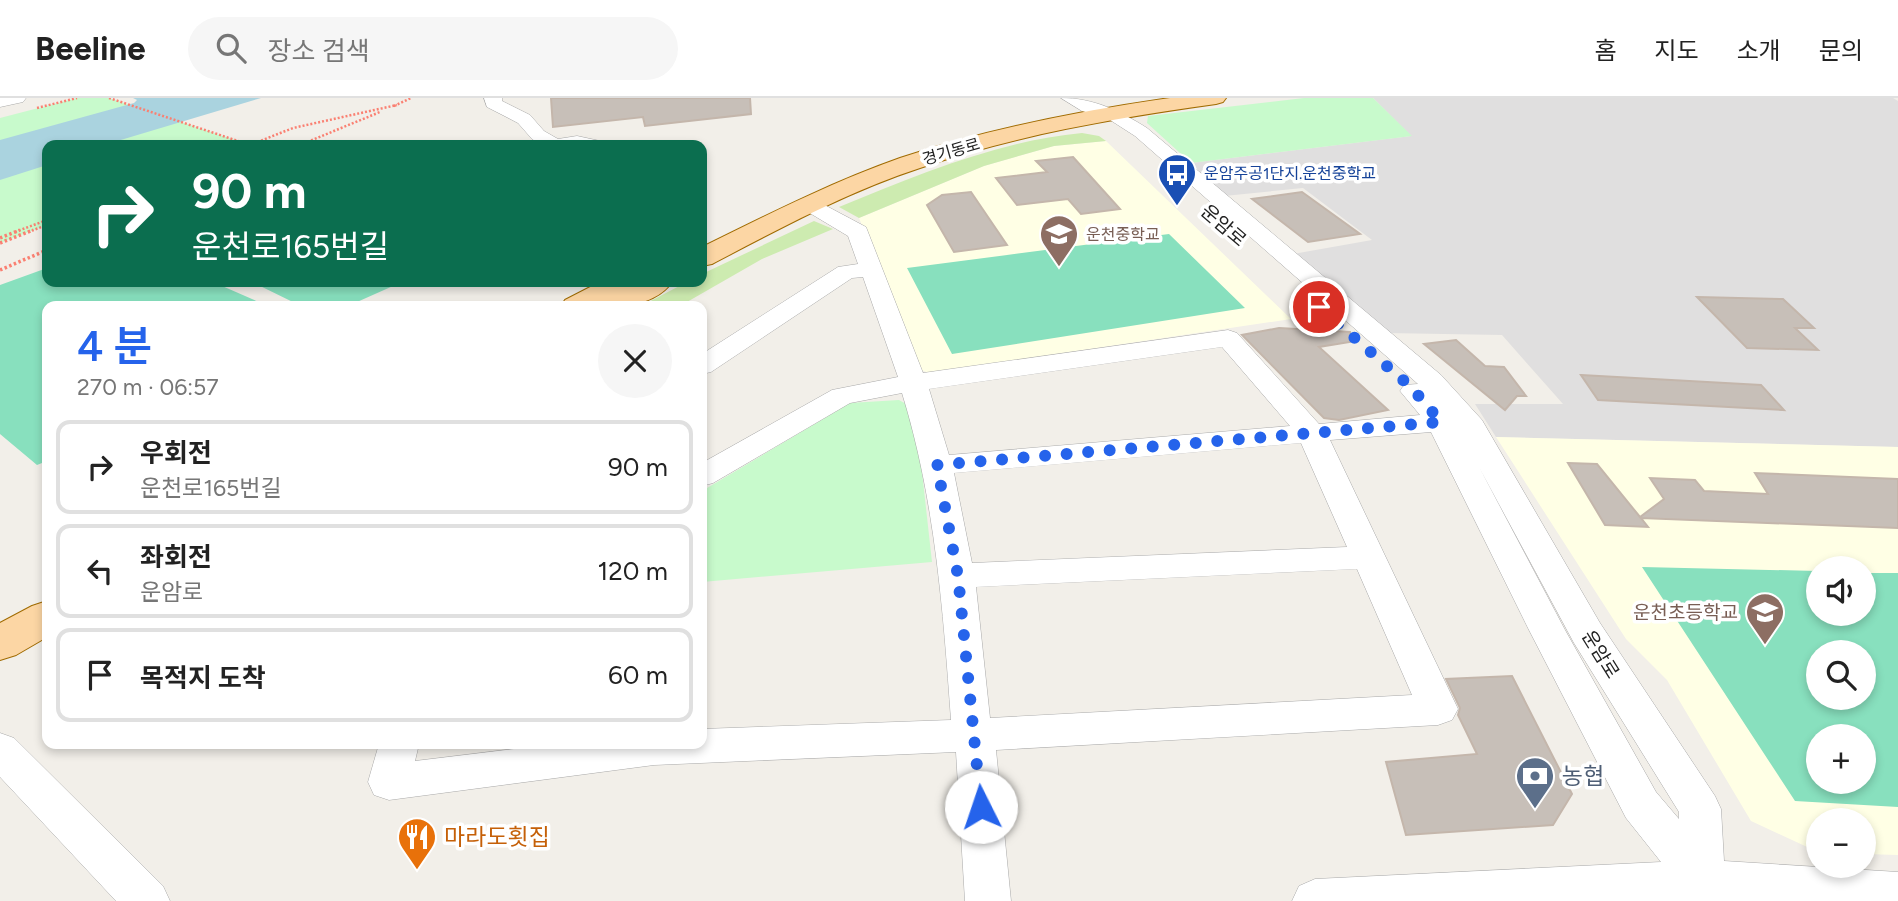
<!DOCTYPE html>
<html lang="ko">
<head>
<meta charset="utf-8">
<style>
	:root { --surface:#fff; --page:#f6f6f6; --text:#222; --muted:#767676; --line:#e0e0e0; --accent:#2563eb }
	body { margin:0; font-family:Figtree,"Noto Sans KR",sans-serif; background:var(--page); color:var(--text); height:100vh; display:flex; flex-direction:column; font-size:26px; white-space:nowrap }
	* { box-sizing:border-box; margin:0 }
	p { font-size:23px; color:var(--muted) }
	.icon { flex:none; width:38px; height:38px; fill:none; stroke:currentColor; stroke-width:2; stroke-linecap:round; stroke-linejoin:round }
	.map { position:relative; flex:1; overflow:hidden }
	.side { position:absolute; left:42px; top:203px; width:665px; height:448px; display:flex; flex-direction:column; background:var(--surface); border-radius:14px; box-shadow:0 4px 10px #0003 }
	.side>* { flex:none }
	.banner { position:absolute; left:42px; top:42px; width:665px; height:147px; border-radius:14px; box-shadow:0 4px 10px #0003; background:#0b6e4f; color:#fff; overflow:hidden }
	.controls { position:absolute; left:1806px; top:458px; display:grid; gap:14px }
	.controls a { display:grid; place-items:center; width:70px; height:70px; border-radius:50%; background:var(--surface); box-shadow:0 4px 10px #0003; font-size:35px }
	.pin { position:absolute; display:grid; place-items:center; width:60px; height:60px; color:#fff; margin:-30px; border:4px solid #fff; border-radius:50%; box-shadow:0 2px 7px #0007 }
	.me { position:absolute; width:77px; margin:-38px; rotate:356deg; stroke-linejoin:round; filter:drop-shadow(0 0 5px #0008) }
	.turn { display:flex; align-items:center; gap:24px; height:147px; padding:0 35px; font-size:32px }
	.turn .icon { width:91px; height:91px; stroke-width:2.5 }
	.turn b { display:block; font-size:49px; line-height:60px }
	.round { display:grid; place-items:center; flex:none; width:74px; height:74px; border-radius:37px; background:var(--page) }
	.headline { display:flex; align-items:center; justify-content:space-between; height:119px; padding:0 35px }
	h1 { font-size:42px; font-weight:600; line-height:52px; color:var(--accent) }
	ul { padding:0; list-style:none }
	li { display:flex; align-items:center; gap:21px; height:94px; margin:0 14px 10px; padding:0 21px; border:4px solid var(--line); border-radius:14px }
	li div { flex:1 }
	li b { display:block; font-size:26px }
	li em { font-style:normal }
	header { display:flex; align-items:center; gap:42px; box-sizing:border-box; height:98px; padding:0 35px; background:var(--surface); border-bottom:2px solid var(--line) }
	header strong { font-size:33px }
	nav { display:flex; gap:38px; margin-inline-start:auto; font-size:24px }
	.search { width:490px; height:63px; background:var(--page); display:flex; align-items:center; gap:18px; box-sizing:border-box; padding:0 24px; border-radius:38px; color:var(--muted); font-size:26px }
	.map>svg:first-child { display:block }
	.residential { fill:#e0dfdf }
	.education { fill:#ffffe5; fill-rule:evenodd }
	.grass { fill:#cdebb0 }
	.park { fill:#c8facc }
	.pitch { fill:#88e0be; fill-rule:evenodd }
	.water { fill:#aad3df }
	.building { fill:#c7bfb8; stroke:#c4b6ab; stroke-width:2 }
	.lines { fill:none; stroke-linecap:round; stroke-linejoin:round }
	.minor-casing { stroke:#a9a9a9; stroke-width:1 }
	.major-casing { stroke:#a06b00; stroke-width:2 }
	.path-far1 { stroke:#fa8072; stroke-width:2.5; stroke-dasharray:2 2; stroke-linecap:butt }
	.path { stroke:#fa8072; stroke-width:3.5; stroke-dasharray:2.5 2.5; stroke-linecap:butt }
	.minor { fill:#fff; fill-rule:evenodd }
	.major { fill:#fcd6a4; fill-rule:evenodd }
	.route { stroke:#2563eb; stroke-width:12; stroke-dasharray:0 21.6 }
	.labels { text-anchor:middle; stroke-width:7; stroke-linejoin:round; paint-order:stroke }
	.far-street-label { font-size:16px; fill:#222; stroke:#fff }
	.far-transit-label { font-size:16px; fill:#164399; stroke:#fff; text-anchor:start }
	.far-education-label { font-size:16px; fill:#785e54; stroke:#fff; text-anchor:start }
	.street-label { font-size:19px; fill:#222; stroke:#fff }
	.education-label { font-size:19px; fill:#785e54; stroke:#fff; text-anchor:end }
	.near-service-label { font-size:23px; fill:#4e5e75; stroke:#fff; text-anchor:start }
	.near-food-label { font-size:23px; fill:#c56008; stroke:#fff; text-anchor:start }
</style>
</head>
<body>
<header>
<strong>Beeline</strong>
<div class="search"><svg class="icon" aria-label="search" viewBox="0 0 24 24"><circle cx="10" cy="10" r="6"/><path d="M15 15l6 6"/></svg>장소 검색</div>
<nav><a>홈</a><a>지도</a><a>소개</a><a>문의</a></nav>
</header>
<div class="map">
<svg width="1898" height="803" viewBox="0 0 1898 803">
	<rect width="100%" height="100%" fill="#f2efe9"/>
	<path class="residential" d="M1373 0H1893L1898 3V349L1496 339 1475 306H1563L1502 237 1386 235 1293 156 1372 142 1303 90 1224 98 1191 65 1411 38Z"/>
	<path class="education" d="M1106 43 1291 221 929 275 921 272 859 120 984 68 1054 48Z
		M1496 339 1898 349V757L1864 756V723H1818V754L1751 723 1667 582 1626 541ZM1818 471H1864V516H1818ZM1818 555H1864V600H1818ZM1818 639H1864V684H1818Z"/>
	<path class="grass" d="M1082 35 1099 38 1106 43 1054 48 984 68 859 120 839 109C918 77 997 43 1082 35Z
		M814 123 833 131 762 161 680 208H641L687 184H702V176Z"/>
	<path class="park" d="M77 0H109L250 47H47V127L0 145V20Z
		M1304 0H1373L1412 38 1191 65 1147 25 1148 18Z
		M899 302 915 311 932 464 702 484V393L850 305Z"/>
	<path class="pitch" d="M1169 136 1245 210 952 256 907 170Z
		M47 170V184H213L268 208H47V363L37 367 0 336V187Z
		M252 184H402L348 208H301Z
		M1642 469 1818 473V516H1864V475H1898V709L1795 703ZM1818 555H1864V600H1818ZM1818 639H1864V684H1818Z"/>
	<path class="water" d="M133 0H261L104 47H47V67L0 82V42L134 5 137 2Z"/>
	<path class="building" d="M551 0H750L751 16 645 28 643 19 553 29Z
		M1073 59 1120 111 1081 116 1068 101 1017 107 996 80 1047 74 1036 63Z
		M971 94 1007 147 954 154 927 107 942 97Z
		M1302 94 1360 136 1308 144 1252 101Z
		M1697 199 1783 201 1814 230H1795L1818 252 1747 250Z
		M1279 230 1350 234V244L1319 249 1388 312 1339 322 1324 320 1242 237Z
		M1456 242 1485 268 1504 269 1526 298H1517L1505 312 1424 246Z
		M1581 277 1761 287 1784 312 1598 302Z
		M1568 365 1597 366 1640 419 1664 401 1650 380 1695 382 1704 393 1768 396 1755 375 1898 381V430L1641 420 1648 429 1605 427Z
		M1512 578 1572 696 1553 727 1406 737 1386 664 1477 656 1458 617 1460 610 1446 581Z"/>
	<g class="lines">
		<defs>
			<path id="minor" d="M0 0H26L23 4 0 9Z
				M484 0H502V3L530 17 544 33 558 41 577 38 600 43 602 47H542L532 41 518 25 487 9Z
				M1061 0C1094 0 1120 13 1147 30L1441 277 1482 322 1600 525 1715 698 1721 711 1724 763 1898 774V803H1292L1299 788 1315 781 1661 764 1626 720 1529 532 1431 334 1330 342 1458 611 1452 622 1438 627 996 652 1011 803H965L956 654 654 667 389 702 374 697 368 684 379 646H419L415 663 554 646H702V631L951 622C943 511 935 402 902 295L850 305 713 385 702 388V365L832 292 898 279 863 179 852 180 711 274 702 276V256L838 169 858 166 848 138 803 111 800 107 803 103H817L866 129 923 275 1228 232 1237 235 1319 326 1420 317 1400 293 1404 287 1418 286 1135 38 1107 20 1082 13ZM1222 249 1290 328 949 357 929 291ZM1301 345 1347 449 972 465 954 375ZM1479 369 1574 545 1679 714V721L1656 694 1565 532ZM1357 471 1412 597 990 620 976 489Z
				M0 635 14 640 163 788 170 803H116L0 679Z"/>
			<path id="major" d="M1170 0H1226L1223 4 1216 6C1116 20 1016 37 920 70 847 94 779 131 712 166L702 168V149C767 117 832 84 900 60 987 31 1079 13 1170 0Z
				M600 184H672C651 215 594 210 561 208L565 202Z
				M47 503V539L16 557 0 562V525L32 508Z"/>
		</defs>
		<use href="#minor" class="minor-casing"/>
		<use href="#major" class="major-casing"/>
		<path class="path-far1" d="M109 0 250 47
			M394 8 411 0
			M37 10 77 0
			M250 47 293 30 397 7
			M300 47 380 14
			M15 134 47 122
			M28 134 47 127"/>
		<path class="path" d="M0 140 20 132
			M0 145 33 132
			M0 172 47 152"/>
		<use href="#minor" class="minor"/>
		<use href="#major" class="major"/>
	</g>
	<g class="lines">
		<path class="route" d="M981 709 958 478 937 367 1441 324 1411 289 1319 209"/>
	</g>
	<defs>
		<symbol id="bus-pin" viewBox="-11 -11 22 30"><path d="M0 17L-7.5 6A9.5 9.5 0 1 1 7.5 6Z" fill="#1a4fb4" stroke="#fff"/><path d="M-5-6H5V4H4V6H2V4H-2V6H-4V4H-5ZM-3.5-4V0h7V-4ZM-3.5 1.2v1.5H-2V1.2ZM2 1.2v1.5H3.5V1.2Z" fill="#fff"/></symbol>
		<symbol id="school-pin" viewBox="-11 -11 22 30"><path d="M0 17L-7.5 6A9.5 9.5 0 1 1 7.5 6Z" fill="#8d6e63" stroke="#fff"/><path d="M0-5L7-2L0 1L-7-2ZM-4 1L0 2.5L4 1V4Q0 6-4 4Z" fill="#fff"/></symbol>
		<symbol id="bank-pin" viewBox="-11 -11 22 30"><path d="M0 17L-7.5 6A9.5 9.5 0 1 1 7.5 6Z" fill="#5c6f8a" stroke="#fff"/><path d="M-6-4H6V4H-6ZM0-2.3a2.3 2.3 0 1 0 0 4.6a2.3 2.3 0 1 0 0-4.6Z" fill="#fff"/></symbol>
		<symbol id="restaurant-pin" viewBox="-11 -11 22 30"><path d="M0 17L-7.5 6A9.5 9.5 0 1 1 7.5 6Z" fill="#e8710a" stroke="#fff"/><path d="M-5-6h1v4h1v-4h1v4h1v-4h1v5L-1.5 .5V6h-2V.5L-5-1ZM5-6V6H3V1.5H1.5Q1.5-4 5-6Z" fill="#fff"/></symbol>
	</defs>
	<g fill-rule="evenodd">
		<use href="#bus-pin" x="1155" y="53" width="44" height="60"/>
		<use href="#school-pin" x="1037" y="114" width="44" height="60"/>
		<use href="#school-pin" x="1743" y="492" width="44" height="60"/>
		<use href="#bank-pin" x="1513" y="656" width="44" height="60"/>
		<use href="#restaurant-pin" x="395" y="717" width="44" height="60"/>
	</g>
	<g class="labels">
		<g class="far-street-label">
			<text transform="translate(951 53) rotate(-16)" y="6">경기동로</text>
		</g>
		<g class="far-transit-label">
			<text x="1204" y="81">운암주공1단지.운천중학교</text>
		</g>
		<g class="far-education-label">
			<text x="1086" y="142">운천중학교</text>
		</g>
		<g class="street-label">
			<text transform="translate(1224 127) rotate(41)" y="7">운암로</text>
			<text transform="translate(1601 556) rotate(58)" y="7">운암로</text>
		</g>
		<g class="education-label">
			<text x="1738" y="521">운천초등학교</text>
		</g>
		<g class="near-service-label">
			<text x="1562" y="686">농협</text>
		</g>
		<g class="near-food-label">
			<text x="444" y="747">마라도횟집</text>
		</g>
	</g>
</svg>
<div class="controls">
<a><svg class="icon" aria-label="sound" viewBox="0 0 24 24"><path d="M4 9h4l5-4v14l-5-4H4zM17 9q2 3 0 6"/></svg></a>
<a><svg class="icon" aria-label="search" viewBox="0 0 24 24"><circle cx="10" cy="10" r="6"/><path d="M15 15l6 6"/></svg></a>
<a>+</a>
<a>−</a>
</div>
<div class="pin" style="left:1319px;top:209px;background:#d93025"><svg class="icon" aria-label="arrive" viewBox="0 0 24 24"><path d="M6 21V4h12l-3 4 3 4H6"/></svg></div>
<svg class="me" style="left:981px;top:709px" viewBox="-20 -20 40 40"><circle r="19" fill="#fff"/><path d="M0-13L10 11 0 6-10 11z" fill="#2563eb"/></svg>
<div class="banner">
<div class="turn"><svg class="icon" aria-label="right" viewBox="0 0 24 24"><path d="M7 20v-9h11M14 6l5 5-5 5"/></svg><div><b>90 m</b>운천로165번길</div></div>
</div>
<section class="side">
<div class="headline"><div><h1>4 분</h1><p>270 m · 06:57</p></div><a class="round"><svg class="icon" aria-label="close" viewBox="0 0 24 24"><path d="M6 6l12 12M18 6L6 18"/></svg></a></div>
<ul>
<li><svg class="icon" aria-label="right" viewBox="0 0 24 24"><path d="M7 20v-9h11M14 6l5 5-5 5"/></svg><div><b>우회전</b><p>운천로165번길</p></div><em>90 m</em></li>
<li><svg class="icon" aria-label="left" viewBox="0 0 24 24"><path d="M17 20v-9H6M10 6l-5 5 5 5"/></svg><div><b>좌회전</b><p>운암로</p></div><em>120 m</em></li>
<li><svg class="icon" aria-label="arrive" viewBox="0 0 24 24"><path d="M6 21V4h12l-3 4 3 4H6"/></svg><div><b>목적지 도착</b></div><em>60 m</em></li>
</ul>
</section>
</div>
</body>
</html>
